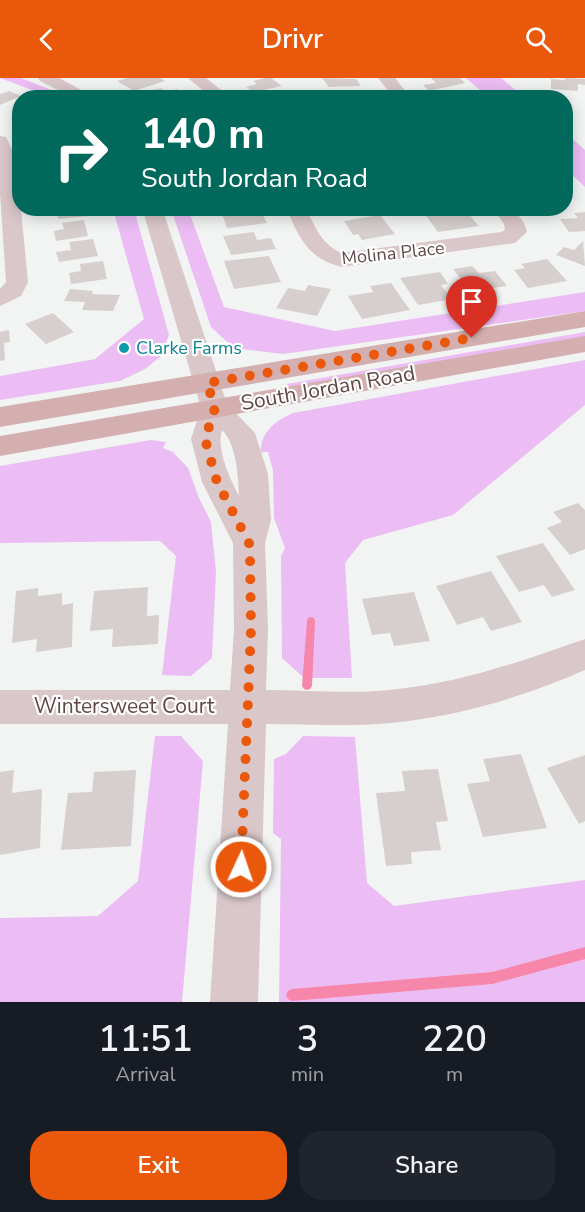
<!DOCTYPE html>
<html lang="en">
<head>
<meta charset="utf-8">
<style>
	:root { --surface:#171b24; --page:#20242c; --text:#f1f3f6; --muted:#9ea1a6; --accent:#ea580c }
	body { margin:0; font-family:"Nunito Sans",sans-serif; background:var(--page); color:var(--text); height:100vh; display:flex; flex-direction:column; font-size:22px; white-space:nowrap }
	* { box-sizing:border-box; margin:0 }
	p { font-size:20px; color:var(--muted) }
	.icon { flex:none; width:33px; height:33px; fill:none; stroke:currentColor; stroke-width:2; stroke-linecap:round; stroke-linejoin:round }
	.map { position:relative; height:924px; overflow:hidden }
	.drawer { display:flex; flex-direction:column; background:var(--surface); flex:1 }
	.drawer>* { flex:none }
	.hud { position:absolute; left:12px; top:12px; width:561px; height:126px; border-radius:24px; box-shadow:0 3px 15px #0003; background:#00695c; color:#fff; overflow:hidden }
	.pin { position:absolute; display:grid; place-items:center; width:51px; height:51px; color:#fff; margin:-62px -26px; border-radius:50% 50% 50% 0; rotate:-45deg; box-shadow:0 0 6px #0007 }
	.pin .icon { rotate:45deg }
	.me { position:absolute; width:66px; margin:-33px; rotate:3deg; stroke-linejoin:round; filter:drop-shadow(0 0 4px #0008) }
	.turn { display:flex; align-items:center; gap:21px; height:126px; padding:0 30px; font-size:27px }
	.turn .icon { width:78px; height:78px; stroke-width:2.5 }
	.turn b { display:block; font-size:42px; line-height:51px }
	.eta { display:flex; justify-content:space-evenly; align-items:center; height:102px; text-align:center }
	.eta b { font-size:36px; font-weight:600; line-height:42px }
	.primary-button { display:flex; gap:12px; margin-top:auto; padding:12px 30px }
	.primary-button a { flex:1; height:69px; border-radius:24px; background:var(--accent); color:#fff; font-size:24px; font-weight:600; line-height:69px; text-align:center }
	.primary-button a+a { background:var(--page); color:var(--text) }
	header { display:flex; justify-content:space-between; align-items:center; height:78px; padding:0 30px; background:var(--accent); color:#fff; font-size:27px; font-weight:600 }
	.map>svg:first-child { display:block }
	.green { fill:#ecbdf4 }
	.lines { fill:none; stroke-linecap:round; stroke-linejoin:round }
	.stream { fill:#f686aa; fill-rule:evenodd }
	.building { fill:#d7cfce }
	.minor { fill:#dac7c9; fill-rule:evenodd }
	.major { fill:#d3afb0; fill-rule:evenodd }
	.route { stroke:#ea580c; stroke-width:10; stroke-dasharray:0 18 }
	.culture-dot { fill:#0f9aa8; stroke:#fff; stroke-width:2 }
	.labels { text-anchor:middle; stroke-width:4.5; stroke-linejoin:round; paint-order:stroke }
	.far-street-label { font-size:18px; fill:#624749; stroke:#fff }
	.far-culture-label { font-size:18px; fill:#0d838f; stroke:#fff; text-anchor:start }
	.street-label { font-size:21px; fill:#624749; stroke:#fff }
</style>
</head>
<body>
<header><svg class="icon" aria-label="back" viewBox="0 0 24 24"><path d="M15 5l-7 7 7 7"/></svg>Drivr<svg class="icon" aria-label="search" viewBox="0 0 24 24"><circle cx="10" cy="10" r="6"/><path d="M15 15l6 6"/></svg></header>
<div class="map">
<svg width="585" height="924" viewBox="0 0 585 924">
	<rect width="100%" height="100%" fill="#f2f4f3"/>
	<path class="green" d="M0 0H21L69 19H51Z
		M466 0H501L524 19H488Z
		M566 55 585 72V109L566 91Z
		M113 131H134L169 257 160 279 145 291 120 303 0 322V298L95 281 144 241Z
		M171 131H188L224 229 335 253 585 214V233L283 276 242 271 226 263 211 249Z
		M585 254V259L289 309 287 306Z
		M585 282V327L453 437 363 462 345 485 352 600H304L282 580 281 478 285 470 274 440 273 393 268 374H261C260 354 277 342 293 335Z
		M151 362 166 364 163 370 173 374 188 390 199 420 211 444 216 494 212 580 191 598 162 597 176 478 160 463 0 465V388Z
		M155 658H181L203 683 182 924H0V840L98 838 138 803Z
		M303 658 355 659 367 805 394 828 585 802V924H279L281 761 273 755 274 681 286 676Z"/>
	<g class="lines">
		<path class="stream" d="M311 539 314 540 315 543 312 608 310 611 307 612 304 611 302 608 307 543 308 540Z
			M585 869V881L492 906 292 923 288 921 286 917 288 913 292 911 492 894Z"/>
	</g>
	<path class="building" d="M127 0H160L165 3 134 13 117 3Z
		M265 0H271L282 8 254 14 246 9 257 6 253 3Z
		M322 0 356 1 361 8 329 9Z
		M431 0H460L465 5 429 13 423 7 436 5Z
		M565 0 585 1V7L578 6V13L551 11V1L565 2Z
		M161 10 166 14 177 11 187 19 147 20 141 14Z
		M359 12 363 17 369 16 372 20H339L335 14Z
		M9 13 21 18 0 27V16Z
		M458 13 461 16 471 15 476 20H439L435 15Z
		M291 14 297 20 268 18Z
		M88 130 89 138 58 141 57 131Z
		M220 130H252L254 136 262 135 267 145 227 150Z
		M335 130H367L369 133 339 137Z
		M463 130 479 148 438 154 421 131Z
		M585 134V153L569 154 560 141 578 140 574 135Z
		M380 137 395 156 362 162 358 156 353 157 344 143Z
		M84 142 88 158 56 163 54 153 64 151 62 145Z
		M254 154 257 162 271 160 276 171 231 177 223 158Z
		M93 161 98 178 59 184 56 174 71 172 69 164Z
		M583 163 585 188 556 177 564 169 574 172Z
		M269 178 281 204 234 211 224 183Z
		M547 181 567 203 528 210 514 192 525 190 521 186Z
		M103 183 107 201 71 206 69 195 81 193 80 186Z
		M472 188 479 195 495 193 507 208 493 210 498 216 475 219 453 191Z
		M440 194 448 206 441 207 452 221 418 227 400 200Z
		M391 205 410 232 362 241 348 218 373 214 370 208Z
		M308 207 331 211 317 238 276 230 288 210 305 213Z
		M70 211 93 213 92 216 120 217 113 233 82 232 85 224 64 223Z
		M53 235 74 254 46 266 25 246Z
		M9 252 10 264 4 265 5 282 0 283V254Z
		M578 425 585 432V471L570 477 547 450 562 444 553 434Z
		M543 465 575 512 552 519 544 507 519 514 496 478Z
		M491 493 522 544 491 553 483 539 457 547 436 508Z
		M148 509 147 538 159 537 158 566 112 569 113 551 90 553 94 513Z
		M38 510V518L62 515V527L73 525 72 569 36 574 37 561 12 565 16 513Z
		M414 514 430 563 394 568 390 555 372 557 362 521Z
		M521 676 547 750 483 759 467 706 490 703 483 681Z
		M585 677V743L579 746 547 690Z
		M438 691 448 743 436 744 441 772 411 774 412 786 386 788 376 715 405 713 402 693Z
		M14 692 12 715 42 711 40 770 0 777V694Z
		M136 692 131 768 61 772 68 715 92 714 94 694Z"/>
	<g class="lines">
		<path class="minor" d="M38 0H59L96 20H74L40 3Z
			M188 0H206L231 20H212Z
			M378 0H395L411 20H394Z
			M0 58 6 59 16 80 28 204 21 218 0 228V211L6 204 0 116Z
			M142 130H162L227 326 255 355 268 396 271 442 265 465 268 551 266 612C307 612 350 616 390 612 461 605 519 584 585 561V592C523 619 457 639 390 645 349 649 306 646 266 646L258 924H210L228 646H0V612H230L234 551 233 465 202 404 191 361 201 330ZM222 352C237 367 238 398 239 418 230 401 216 371 222 352Z
			M286 130H306C315 149 322 167 342 175L501 154 505 152 504 146 492 130H513L524 145 527 154 515 165 507 166 342 189C307 180 300 161 286 130Z"/>
		<path class="major" d="M585 233V249L0 349V329Z
			M585 258V274L0 378V358Z"/>
	</g>
	<g class="lines">
		<path class="route" d="M241 789 251 551 250 478 249 465 217 404 205 361 215 330 207 305 472 260"/>
	</g>
	<circle class="culture-dot" cx="124" cy="270" r="6"/>
	<g class="labels">
		<g class="far-street-label">
			<text transform="translate(393 175) rotate(-6)" y="6">Molina Place</text>
		</g>
		<g class="far-culture-label">
			<text x="136" y="276">Clarke Farms</text>
		</g>
		<g class="street-label">
			<text transform="translate(328 310) rotate(-10)" y="7">South Jordan Road</text>
			<text x="124" y="635">Wintersweet Court</text>
		</g>
	</g>
</svg>
<div class="pin" style="left:472px;top:260px;background:#d93025"><svg class="icon" aria-label="arrive" viewBox="0 0 24 24"><path d="M6 21V4h12l-3 4 3 4H6"/></svg></div>
<svg class="me" style="left:241px;top:789px" viewBox="-20 -20 40 40"><circle r="17" fill="#ea580c" stroke="#fff" stroke-width="3"/><path d="M0-11L8 9 0 5-8 9z" fill="#fff"/></svg>
<div class="hud">
<div class="turn"><svg class="icon" aria-label="right" viewBox="0 0 24 24"><path d="M7 20v-9h11M14 6l5 5-5 5"/></svg><div><b>140 m</b>South Jordan Road</div></div>
</div>
</div>
<section class="drawer">
<div class="eta">
<div><b>11:51</b><p>Arrival</p></div>
<div><b>3</b><p>min</p></div>
<div><b>220</b><p>m</p></div>
</div>
<div class="primary-button"><a>Exit</a><a>Share</a></div>
</section>
</body>
</html>
